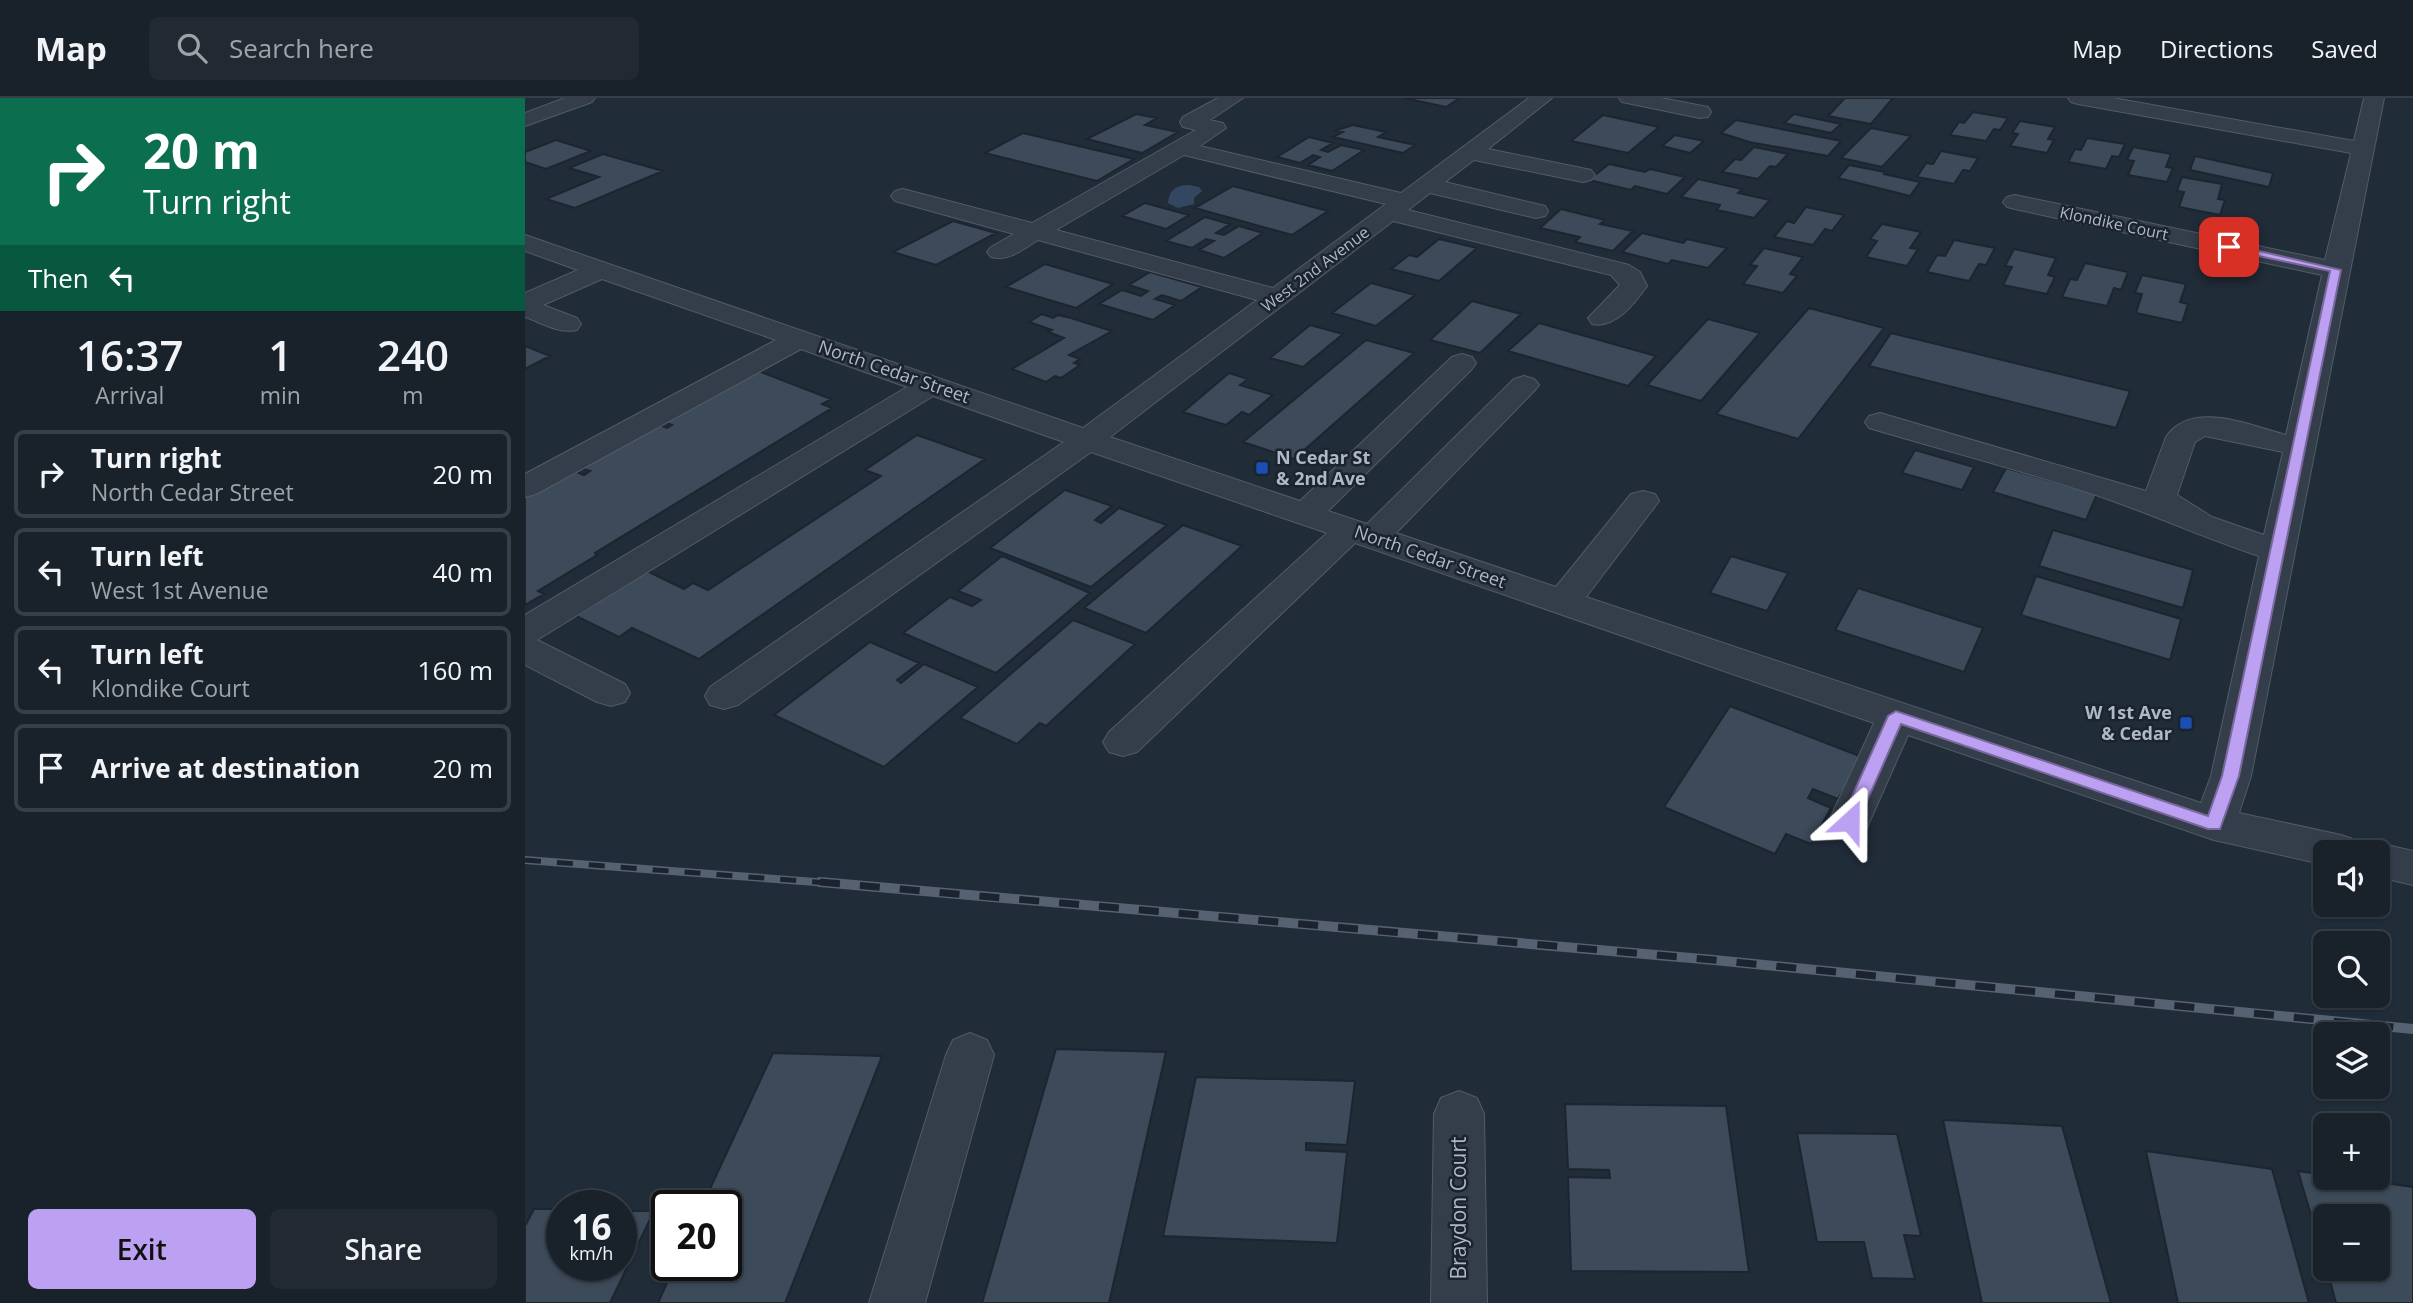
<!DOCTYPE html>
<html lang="en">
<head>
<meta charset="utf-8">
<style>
	:root { --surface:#19212b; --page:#222933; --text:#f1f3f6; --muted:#9fa3a9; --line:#373e47; --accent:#bca0f2 }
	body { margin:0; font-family:"Open Sans",sans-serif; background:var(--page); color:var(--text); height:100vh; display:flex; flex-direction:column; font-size:26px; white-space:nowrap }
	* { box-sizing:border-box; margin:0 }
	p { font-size:23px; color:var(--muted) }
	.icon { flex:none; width:38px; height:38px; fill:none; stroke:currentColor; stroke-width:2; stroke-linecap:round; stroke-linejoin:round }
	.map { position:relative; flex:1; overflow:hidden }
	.side { display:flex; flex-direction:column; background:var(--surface); width:525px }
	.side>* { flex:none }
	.banner { background:#0b6e4f; color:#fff; overflow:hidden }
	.controls { position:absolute; left:1788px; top:742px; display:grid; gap:14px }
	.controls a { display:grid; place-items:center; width:77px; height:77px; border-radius:10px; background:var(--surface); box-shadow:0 2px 5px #0004,0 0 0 2px var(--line); font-size:35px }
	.speed { position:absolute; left:21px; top:1092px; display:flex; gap:14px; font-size:35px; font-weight:700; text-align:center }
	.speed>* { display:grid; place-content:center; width:91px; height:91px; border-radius:50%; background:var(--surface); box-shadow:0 2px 5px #0004,0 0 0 2px var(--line); line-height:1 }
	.speed small { font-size:18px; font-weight:400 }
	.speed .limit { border:4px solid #111; border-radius:10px; background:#fff; color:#111 }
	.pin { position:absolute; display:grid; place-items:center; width:60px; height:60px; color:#fff; margin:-30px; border-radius:14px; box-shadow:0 4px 10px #0006 }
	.me { position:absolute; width:77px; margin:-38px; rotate:24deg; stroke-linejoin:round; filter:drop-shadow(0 0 5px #0008) }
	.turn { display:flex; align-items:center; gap:24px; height:147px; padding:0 28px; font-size:32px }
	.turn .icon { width:91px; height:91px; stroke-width:2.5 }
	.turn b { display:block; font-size:49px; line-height:60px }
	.then { display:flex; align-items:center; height:66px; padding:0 28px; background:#0003; gap:14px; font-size:26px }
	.eta { display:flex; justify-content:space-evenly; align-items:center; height:119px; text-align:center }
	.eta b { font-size:42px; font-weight:600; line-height:49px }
	.action { display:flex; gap:14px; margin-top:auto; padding:14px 28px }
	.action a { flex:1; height:80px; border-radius:10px; background:var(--accent); color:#111; font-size:28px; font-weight:600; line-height:80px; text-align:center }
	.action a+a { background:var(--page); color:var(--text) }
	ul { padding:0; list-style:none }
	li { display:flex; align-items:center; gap:21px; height:88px; margin:0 14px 10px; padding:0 14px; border:4px solid var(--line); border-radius:10px }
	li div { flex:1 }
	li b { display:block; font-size:26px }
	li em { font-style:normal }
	header { display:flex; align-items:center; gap:42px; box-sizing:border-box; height:98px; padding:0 35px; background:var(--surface); border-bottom:2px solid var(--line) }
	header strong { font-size:33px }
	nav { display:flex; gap:38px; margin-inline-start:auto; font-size:24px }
	.search { width:490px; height:63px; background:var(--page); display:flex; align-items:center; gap:18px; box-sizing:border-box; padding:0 24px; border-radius:10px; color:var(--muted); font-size:26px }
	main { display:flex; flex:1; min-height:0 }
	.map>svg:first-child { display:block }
	.water { fill:#344761 }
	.building { fill:#3c4a59; stroke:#1c2530; stroke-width:2 }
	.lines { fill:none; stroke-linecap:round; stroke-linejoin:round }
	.minor-casing { stroke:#525b67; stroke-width:2 }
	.minor { fill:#343d4a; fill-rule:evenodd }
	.rail-far1-casing { stroke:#566271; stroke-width:8 }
	.rail-casing { stroke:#566271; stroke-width:10 }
	.rail-far1 { stroke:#1a232e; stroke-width:5; stroke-dasharray:16; stroke-linecap:butt }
	.rail { stroke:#1a232e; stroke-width:7; stroke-dasharray:20; stroke-linecap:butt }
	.route { fill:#bca0f2; stroke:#7a689d; stroke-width:2 }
	.transit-dot { fill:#1a4fb4; stroke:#1a232e; stroke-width:2.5 }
	.labels { text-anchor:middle; stroke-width:5; stroke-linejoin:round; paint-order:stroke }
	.far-street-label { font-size:16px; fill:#afb8c6; stroke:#1a232e }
	.street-label { font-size:18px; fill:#afb8c6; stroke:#1a232e }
	.poi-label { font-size:18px; font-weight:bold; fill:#afb8c6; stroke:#1a232e; text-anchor:start }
	.near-street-label { font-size:21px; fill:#afb8c6; stroke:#1a232e }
</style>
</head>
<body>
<header>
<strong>Map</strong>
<div class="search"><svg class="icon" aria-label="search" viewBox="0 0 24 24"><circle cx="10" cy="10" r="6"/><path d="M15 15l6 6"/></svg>Search here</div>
<nav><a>Map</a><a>Directions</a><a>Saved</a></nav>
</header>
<main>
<section class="side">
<div class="banner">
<div class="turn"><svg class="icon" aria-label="right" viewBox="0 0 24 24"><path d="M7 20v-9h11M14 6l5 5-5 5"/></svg><div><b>20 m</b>Turn right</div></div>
<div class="then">Then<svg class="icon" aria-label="left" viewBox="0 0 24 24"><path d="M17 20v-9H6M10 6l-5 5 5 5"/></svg></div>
</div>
<div class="eta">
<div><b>16:37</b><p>Arrival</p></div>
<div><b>1</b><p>min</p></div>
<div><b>240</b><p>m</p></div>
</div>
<ul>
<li><svg class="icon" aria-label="right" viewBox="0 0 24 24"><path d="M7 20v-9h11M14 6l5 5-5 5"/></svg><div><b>Turn right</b><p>North Cedar Street</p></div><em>20 m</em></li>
<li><svg class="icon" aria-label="left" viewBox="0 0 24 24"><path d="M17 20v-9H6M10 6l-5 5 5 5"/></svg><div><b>Turn left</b><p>West 1st Avenue</p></div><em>40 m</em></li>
<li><svg class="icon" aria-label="left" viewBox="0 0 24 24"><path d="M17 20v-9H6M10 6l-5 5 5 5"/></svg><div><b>Turn left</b><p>Klondike Court</p></div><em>160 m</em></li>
<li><svg class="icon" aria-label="arrive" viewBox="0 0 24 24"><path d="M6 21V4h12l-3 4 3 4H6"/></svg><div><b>Arrive at destination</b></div><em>20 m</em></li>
</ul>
<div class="action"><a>Exit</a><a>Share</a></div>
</section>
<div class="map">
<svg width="1888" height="1205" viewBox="0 0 1888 1205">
	<rect width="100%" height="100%" fill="#212c39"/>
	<path class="water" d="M664 87 674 89 677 93 669 100V106L653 110 643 105C644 92 651 87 664 87Z"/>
	<path class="building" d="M879 0H935L921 9Z
		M1320 0H1368L1346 26 1303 18Z
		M1448 14 1483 20 1475 32 1469 31 1461 43 1425 37 1434 24 1439 25Z
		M611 16 632 20 620 27 653 34 617 55 562 41Z
		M1269 16 1316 26 1306 35 1259 25Z
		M1078 17 1134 29 1103 55 1046 43Z
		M1211 22 1316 43 1303 58 1224 44 1196 35Z
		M1495 23 1530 29 1523 41 1529 42 1522 55 1485 48 1493 36 1487 35Z
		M828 27 861 34 853 39 890 47 878 55 808 39 818 34 812 32Z
		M1346 30 1386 38 1357 69 1316 60Z
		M498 35 609 61 572 83 460 55Z
		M1150 37 1179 43 1165 55 1137 48Z
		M784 39 808 45 796 52 803 54 816 47 839 52 807 73 783 67 795 59 788 57 775 65 752 59Z
		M1562 40 1600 46 1594 59 1587 58 1581 71 1543 64 1550 51 1556 52Z
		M31 42 66 53 21 71 0 64V54Z
		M1229 49 1263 56 1251 69 1245 68 1233 81 1197 74 1210 61 1216 62Z
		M1608 49 1646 56 1641 69 1648 70 1642 84 1603 77 1609 63 1602 62Z
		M1416 53 1453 60 1445 73 1438 72 1429 86 1392 79 1401 65 1408 66Z
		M78 56 138 73 50 110 21 101 74 79 44 70Z
		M1670 58 1748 75 1744 89 1665 72Z
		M1084 66 1120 74 1125 71 1160 79 1142 96 1110 88 1106 92 1064 82Z
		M1324 67 1360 74 1359 76 1395 84 1385 98 1313 80Z
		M1657 79 1697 86 1693 101 1700 102 1695 117 1654 109 1659 94 1652 93Z
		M1173 81 1217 91 1213 95 1245 102 1229 120 1192 112 1195 107 1156 99Z
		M708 88 803 113 767 137 670 110Z
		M620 105 664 117 641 131 597 118Z
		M1281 109 1319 117 1307 133 1300 131 1288 147 1249 139 1262 123 1269 125Z
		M1036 111 1080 122 1075 126 1108 133 1088 153 1050 144 1055 139 1015 130Z
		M680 119 705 126 691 135 699 137 714 128 738 135 699 160 674 152 689 143 681 141 667 150 641 143Z
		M428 123 471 135 411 167 368 154Z
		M1357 126 1396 134 1385 150 1393 151 1382 168 1341 159 1352 143 1345 141Z
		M1117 135 1158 145 1162 141 1202 150 1183 170 1147 162 1143 166 1097 154Z
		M914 141 952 150 914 183 866 171 884 157 892 159Z
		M1429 142 1470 150 1461 167 1454 166 1444 183 1402 174 1412 157 1420 158Z
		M1239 150 1278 159 1265 176 1272 178 1258 195 1218 186 1232 168 1225 167Z
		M1489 151 1531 160 1523 177 1530 179 1522 196 1478 187 1487 169 1480 168Z
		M1560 165 1603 174 1596 192 1589 190 1582 208 1537 199 1545 181 1552 182Z
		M520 166 588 186 551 210 481 189Z
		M625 174 677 189 656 203 637 197 630 201 650 207 628 222 574 206 597 192 616 198 623 193 604 187Z
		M1617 177 1661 186 1655 204 1663 206 1657 225 1611 215 1617 196 1610 195Z
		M846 185 890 197 851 228 807 215Z
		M947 203 996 216 955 255 905 242Z
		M1284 210 1359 230 1273 341 1191 316Z
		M517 216 528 220 533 217 546 220 587 233 544 257 555 261 549 265 555 267 536 280 530 278 521 284 487 271 539 240 523 234 527 232 504 224Z
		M1183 221 1235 235 1176 303 1122 287Z
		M1014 225 1131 258 1103 288 983 253Z
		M785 227 818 236 778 269 745 260Z
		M1366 235 1605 293 1591 330 1344 268Z
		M841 242 889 255 769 361 718 344Z
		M0 248 25 258 0 271Z
		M228 271 306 301 297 306 307 310 70 455 72 457 13 493 19 496 0 507V399L47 372 59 377 65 373 53 369 130 325 142 330 147 327 136 323Z
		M704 275 723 281 715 287 748 297 724 317 717 314 701 327 658 314Z
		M392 337 460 361 174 561 107 530 94 539 51 518 122 473 159 491 168 485 183 492 356 378 340 372Z
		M1390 352 1449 369 1437 392 1377 375Z
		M1481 370 1572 396 1561 422 1468 394Z
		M540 392 587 408 570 422 576 425 594 410 642 427 566 489 465 450Z
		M658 427 717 448 621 535 559 510Z
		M1528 432 1668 472 1658 510 1514 468Z
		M477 458 565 495 471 575 378 535 425 499 447 508 456 502 433 493Z
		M1206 458 1263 475 1242 513 1185 495Z
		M1511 478 1656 521 1645 562 1496 517Z
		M1333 490 1458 530 1439 574 1310 532Z
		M548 522 610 546 521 628 515 625 492 646 435 620Z
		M345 544 394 565 372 582 376 585 399 566 453 589 359 669 249 617Z
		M1205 608 1337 659 1313 701 1288 691 1283 700 1306 710 1286 746 1261 736 1250 756 1139 709Z
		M531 951 641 954 584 1205H457Z
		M248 955 357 958 260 1205H133L150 1167H201V1108H177Z
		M671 979 830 983 822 1047 781 1045V1052L822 1054 812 1145 638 1138Z
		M1040 1006 1201 1008 1224 1174 1046 1173 1043 1079 1085 1080 1084 1072 1043 1071Z
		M1418 1022 1537 1028 1586 1205H1457Z
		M1272 1035 1372 1036 1396 1138 1379 1137 1390 1181 1347 1180 1339 1144H1292Z
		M1621 1053 1747 1071 1784 1205H1653Z
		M1773 1073 1801 1077V1080H1823L1888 1089V1205H1811L1802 1171H1853V1118H1801V1168Z
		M9 1111H37V1167H96V1113H129L85 1205H0V1128Z"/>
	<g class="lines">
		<defs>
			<path id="minor" d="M40 0H70L67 4 0 28V15Z
				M693 0H718L685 22 698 25 701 30 675 48 876 95 1004 0H1027L963 51 1066 72 1070 77 1066 82 1058 84 949 62 920 84 1020 108 1023 113 1020 118 1011 120 905 95 883 112 1104 167 1115 174 1122 188C1110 205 1090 231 1067 226L1063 220 1095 187 1086 177 868 123 585 339 775 403 927 259 937 256 947 259 951 265 947 271 803 413 842 426 989 281 999 278 1009 281 1014 287 1009 293 871 435 1031 489 1106 396 1118 393 1130 396 1134 403 1061 499 1676 705 1686 678 1734 458C1677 439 1622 414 1565 395 1492 371 1418 352 1344 330L1340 324 1344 318 1355 315 1621 393 1641 339C1667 301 1726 328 1761 337L1797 177 1490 111 1482 109 1478 104 1482 99 1490 97 1800 162 1826 55 1553 6 1546 4 1543 0H1588L1829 43 1839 0H1859L1726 678 1714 715 1816 737 1831 742 1837 752 1853 745 1888 753V787L1853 779V754H1801V767L1689 742 1383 637 1340 734 1325 739 1310 734 1304 723 1349 625 830 445 612 654 598 658 584 654 578 644 584 634 802 435 566 354 213 607 199 611 185 607 180 598 185 589 539 344 408 298 12 542 100 586 105 595 100 604 86 608 72 604 0 567V517L382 289 276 251 11 396 0 399V376L251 242 77 181 18 207 52 220 56 226 52 232C34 236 17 225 0 219V195L53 172 0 153V137L558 330 732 202 513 142C498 151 484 164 466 159L462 154 466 149 489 136 370 103 366 98 370 93 378 91 507 125 671 32 658 29 655 24 658 19ZM659 57 861 106 748 190 531 132ZM1680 338 1758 354 1739 437 1687 419 1652 397 1670 344Z
				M1094 0H1136L1183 9 1186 14 1183 19 1175 20 1097 4Z
				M445 935 462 942 469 957 400 1205H344L421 957 428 942Z
				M934 993 952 1000 959 1016 962 1205H906L909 1016 916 1000Z"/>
		</defs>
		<use href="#minor" class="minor-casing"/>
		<use href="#minor" class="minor"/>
		<defs>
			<path id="rail-far1" d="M0 762 317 786"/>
			<path id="rail" d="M295 784 1189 862 1888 931"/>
		</defs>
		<use href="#rail-far1" class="rail-far1-casing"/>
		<use href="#rail" class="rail-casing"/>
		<use href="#rail-far1" class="rail-far1"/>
		<use href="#rail" class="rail"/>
	</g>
	<path class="route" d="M1704 146 1816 172 1714 678 1695 731H1683L1376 626 1331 728H1319L1316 723 1363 618 1371 613 1683 718 1697 678 1805 173 1700 151 1698 149Z"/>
	<g class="transit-dot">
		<rect x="730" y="363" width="14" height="14" rx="3.5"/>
		<rect x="1654" y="618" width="14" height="14" rx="3.5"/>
	</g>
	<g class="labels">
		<g class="far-street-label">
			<text transform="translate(1589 125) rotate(12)" y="6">Klondike Court</text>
			<text transform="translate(790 171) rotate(-37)" y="6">West 2nd Avenue</text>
		</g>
		<g class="street-label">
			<text transform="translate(369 274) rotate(19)" y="6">North Cedar Street</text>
			<text transform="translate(905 459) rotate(19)" y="6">North Cedar Street</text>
		</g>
		<g class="poi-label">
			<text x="751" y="366">N Cedar St<tspan x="751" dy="21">&amp; 2nd Ave</tspan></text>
			<text x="1647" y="621" text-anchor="end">W 1st Ave<tspan x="1647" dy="21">&amp; Cedar</tspan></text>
		</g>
		<g class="near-street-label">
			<text transform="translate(934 1110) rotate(-90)" y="7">Braydon Court</text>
		</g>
	</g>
</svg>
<div class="controls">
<a><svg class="icon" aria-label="sound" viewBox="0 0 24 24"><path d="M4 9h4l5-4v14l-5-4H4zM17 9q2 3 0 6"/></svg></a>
<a><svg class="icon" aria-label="search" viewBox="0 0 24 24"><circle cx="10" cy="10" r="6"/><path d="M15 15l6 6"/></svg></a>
<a><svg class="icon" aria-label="layers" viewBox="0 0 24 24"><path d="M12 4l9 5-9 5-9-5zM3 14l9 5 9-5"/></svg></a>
<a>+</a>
<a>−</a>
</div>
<div class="speed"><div>16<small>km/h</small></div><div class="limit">20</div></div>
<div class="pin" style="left:1704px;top:149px;background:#d93025"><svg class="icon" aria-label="arrive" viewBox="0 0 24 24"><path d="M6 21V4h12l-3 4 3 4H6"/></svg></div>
<svg class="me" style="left:1325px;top:723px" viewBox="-20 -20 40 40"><path d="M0-17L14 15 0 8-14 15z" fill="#bca0f2" stroke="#fff" stroke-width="4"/></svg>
</div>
</main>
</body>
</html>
